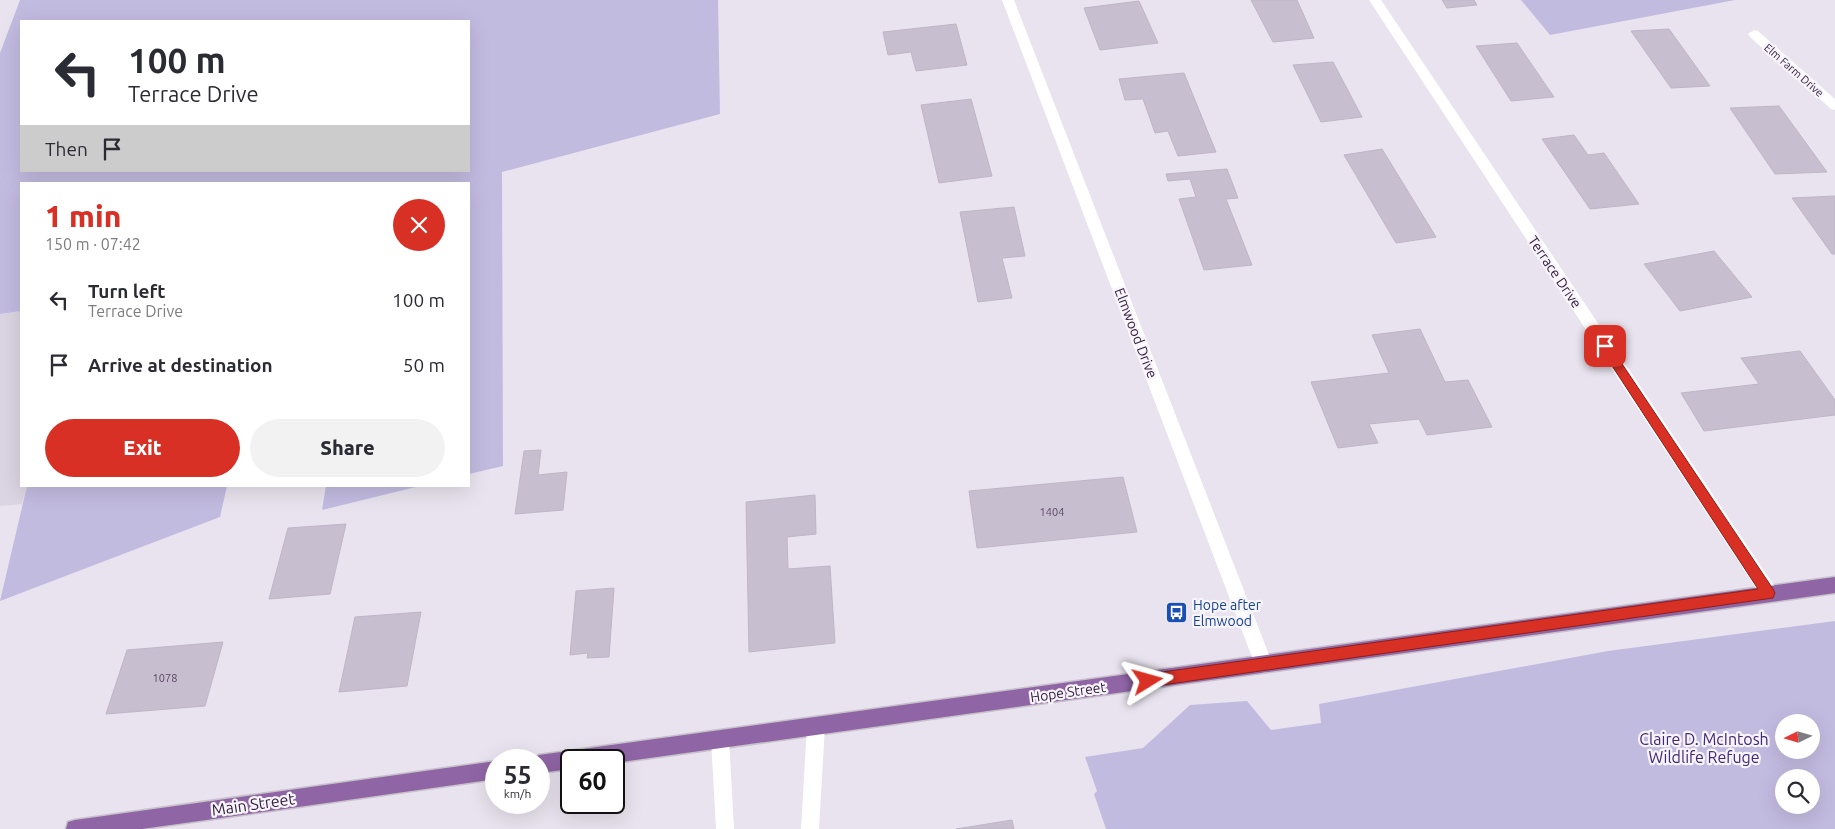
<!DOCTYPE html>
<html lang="en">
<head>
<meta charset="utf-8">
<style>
	:root { --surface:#fff; --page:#f2f2f3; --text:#2b2b33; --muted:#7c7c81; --accent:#d93025 }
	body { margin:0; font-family:Ubuntu,sans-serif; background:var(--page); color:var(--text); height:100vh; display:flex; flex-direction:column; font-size:19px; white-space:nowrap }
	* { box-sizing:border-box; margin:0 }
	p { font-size:16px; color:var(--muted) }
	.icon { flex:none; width:28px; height:28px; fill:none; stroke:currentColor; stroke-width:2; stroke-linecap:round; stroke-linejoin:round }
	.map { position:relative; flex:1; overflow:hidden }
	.sheet { position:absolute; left:20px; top:182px; width:450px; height:305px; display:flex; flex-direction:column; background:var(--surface); border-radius:0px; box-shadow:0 5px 20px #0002 }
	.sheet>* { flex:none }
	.banner { position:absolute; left:20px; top:20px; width:450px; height:152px; border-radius:0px; box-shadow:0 5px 20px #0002; background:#fff; color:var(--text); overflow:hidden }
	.needle { width:32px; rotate:265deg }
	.fabs { position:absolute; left:1775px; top:714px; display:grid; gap:10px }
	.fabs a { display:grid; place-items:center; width:45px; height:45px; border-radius:50%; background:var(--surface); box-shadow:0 5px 20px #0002; font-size:25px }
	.speed { position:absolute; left:485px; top:749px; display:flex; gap:10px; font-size:25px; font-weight:700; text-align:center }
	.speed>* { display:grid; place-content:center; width:65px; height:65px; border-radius:50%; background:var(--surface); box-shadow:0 5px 20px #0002; line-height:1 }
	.speed small { font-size:12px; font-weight:400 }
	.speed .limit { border:2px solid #111; border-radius:8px; background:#fff; color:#111 }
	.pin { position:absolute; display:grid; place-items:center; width:42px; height:42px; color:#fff; margin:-21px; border-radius:10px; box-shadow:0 2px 8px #0006 }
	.me { position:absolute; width:55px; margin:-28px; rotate:82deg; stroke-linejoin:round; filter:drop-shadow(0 0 4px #0008) }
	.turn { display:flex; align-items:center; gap:18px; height:105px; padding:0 25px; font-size:22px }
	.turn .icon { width:65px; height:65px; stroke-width:2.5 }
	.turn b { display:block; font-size:35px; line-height:42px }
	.then { display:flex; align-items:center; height:48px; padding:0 25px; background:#0003; gap:10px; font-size:19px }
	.round { display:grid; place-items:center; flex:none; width:52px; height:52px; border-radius:26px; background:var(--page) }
	.head { display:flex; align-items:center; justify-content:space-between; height:85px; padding:0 25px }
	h1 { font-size:30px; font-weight:800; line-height:38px; color:var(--accent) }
	.primary-button { display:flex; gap:10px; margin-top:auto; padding:10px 25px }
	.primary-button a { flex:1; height:58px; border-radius:30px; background:var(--accent); color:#fff; font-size:20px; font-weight:800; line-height:58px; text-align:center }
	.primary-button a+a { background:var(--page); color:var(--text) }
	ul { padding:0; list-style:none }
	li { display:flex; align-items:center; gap:15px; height:65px; padding:0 25px }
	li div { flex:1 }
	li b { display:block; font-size:19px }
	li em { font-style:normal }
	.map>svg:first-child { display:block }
	.built { fill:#dbd4e2 }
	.green { fill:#c2bbe0; fill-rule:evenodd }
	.building { fill:#c7bfcf; stroke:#bfb5c8 }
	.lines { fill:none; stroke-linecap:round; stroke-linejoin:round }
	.major-casing { stroke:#c7c1ca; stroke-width:3 }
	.minor { fill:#fff; fill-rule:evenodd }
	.major { fill:#9065a6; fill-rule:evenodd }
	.route { fill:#d93025; stroke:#8d1f18 }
	.labels { text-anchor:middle; stroke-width:4.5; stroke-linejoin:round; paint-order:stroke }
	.far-street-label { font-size:11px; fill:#362141; stroke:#f7f4fa }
	.number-label { font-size:11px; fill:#5a4864 }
	.street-label { font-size:14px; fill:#362141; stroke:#f7f4fa }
	.transit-label { font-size:14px; fill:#164399; stroke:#f7f4fa; text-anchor:start }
	.near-park-label { font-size:16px; fill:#41287b; stroke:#f7f4fa }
	.near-street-label { font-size:16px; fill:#362141; stroke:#f7f4fa }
</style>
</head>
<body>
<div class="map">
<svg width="1835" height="829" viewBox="0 0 1835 829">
	<rect width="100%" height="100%" fill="#e8e3ee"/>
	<path class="built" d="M21 311V486H27L22 504 0 506V314Z"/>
	<path class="green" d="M20 0H718L720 114 502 172 503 466 469 474V184H21V311L0 314V53ZM469 21V171H21V21Z
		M1521 0H1735L1550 35Z
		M27 486H227L220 517 0 601Z
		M326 486H420L322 510Z
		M1835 621V829H1106L1094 794 1097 791 1085 757 1143 748 1190 705 1247 701 1271 730 1321 723 1319 704 1608 651ZM1811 722V750H1784V722ZM1784 778H1811V805H1784Z"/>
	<path class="building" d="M1251 0H1297L1314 38 1273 42Z
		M1442 0H1474L1477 5 1447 8Z
		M1139 1 1158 43 1100 50 1084 8Z
		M956 24 967 65 916 71 911 52 888 55 883 32Z
		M1669 29 1710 86 1671 88 1631 31Z
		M1517 43 1554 97 1511 101 1476 46Z
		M1333 62 1362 117 1321 122 1293 65Z
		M1184 73 1216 152 1178 156 1168 131 1155 133 1143 99 1125 100 1119 79Z
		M971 99 992 176 939 183 921 105Z
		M1779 106 1827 172 1775 174 1730 108Z
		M1574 135 1588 155 1604 153 1639 204 1590 209 1542 139Z
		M1382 149 1436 237 1396 243 1344 155Z
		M1227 169 1238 198 1226 199 1252 265 1204 270 1179 199 1196 197 1190 179 1168 181 1166 174Z
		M1835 196V254H1832L1792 198Z
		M1014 207 1025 256 1002 258 1012 298 978 302 960 212Z
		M1714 251 1752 297 1680 311 1644 264Z
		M1420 329 1445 382 1468 380 1492 427 1427 435 1419 419 1369 424 1378 443 1338 448 1311 382 1389 373 1372 335Z
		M1800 351 1835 400V415L1704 431 1681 393 1759 384 1741 358Z
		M541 450 538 475 567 472 563 510 515 514 524 451Z
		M1123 477 1137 532 977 548 969 491Z
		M815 495 816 534 787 537 788 569 830 566 835 643 749 652 746 502Z
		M346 524 330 594 269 599 288 528Z
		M614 588 609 657 587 658 588 653 570 655 576 591Z
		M421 612 407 686 339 692 355 617Z
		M223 642 205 706 106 714 127 650Z
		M1012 820 1014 829H956Z"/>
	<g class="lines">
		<defs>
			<path id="major" d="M1835 577V593L614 763V760H571V769L539 773V760H532L539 755Z
				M496 761V779L142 829H66L68 822 75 820Z"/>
		</defs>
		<use href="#major" class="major-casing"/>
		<path class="minor" d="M1002 0H1014L1273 665 1270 671 1264 673 1258 671 1255 665Z
			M1369 0H1381L1775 587 1777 593 1775 599 1769 601 1763 599Z
			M1754 30 1758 31 1835 99V110L1831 109 1750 37 1748 34Z
			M816 717 822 720 825 726 819 829H801L807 726 810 720Z
			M720 730 726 733 729 739 734 829H716L711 739 714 733Z"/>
		<use href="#major" class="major"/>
	</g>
	<path class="route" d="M1605 342 1608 343 1773 589 1775 593 1773 598 1148 687 1143 685 1141 681 1143 676 1148 674 1758 589 1601 349 1599 346Z"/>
	<defs>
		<symbol id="bus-square" viewBox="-11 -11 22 22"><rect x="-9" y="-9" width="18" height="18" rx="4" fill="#1a4fb4" stroke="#f7f4fa"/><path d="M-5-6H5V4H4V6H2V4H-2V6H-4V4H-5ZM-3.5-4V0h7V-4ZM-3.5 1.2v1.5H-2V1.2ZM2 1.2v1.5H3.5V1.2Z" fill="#fff"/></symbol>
	</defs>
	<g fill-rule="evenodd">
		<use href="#bus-square" x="1164" y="600" width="25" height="25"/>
	</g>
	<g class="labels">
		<g class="far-street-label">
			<text transform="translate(1794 70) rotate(41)" y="4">Elm Farm Drive</text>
		</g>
		<g class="number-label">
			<text x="1052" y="516">1404</text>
			<text x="165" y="682">1078</text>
		</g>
		<g class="street-label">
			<text transform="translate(1555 272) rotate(56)" y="5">Terrace Drive</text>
			<text transform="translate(1136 333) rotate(69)" y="5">Elmwood Drive</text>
			<text transform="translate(1068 692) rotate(-8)" y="5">Hope Street</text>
		</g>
		<g class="transit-label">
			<text x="1193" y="610">Hope after<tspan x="1193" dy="16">Elmwood</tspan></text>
		</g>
		<g class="near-park-label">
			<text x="1704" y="745">Claire D. McIntosh<tspan x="1704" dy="18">Wildlife Refuge</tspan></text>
		</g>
		<g class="near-street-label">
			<text transform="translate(253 804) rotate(-8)" y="6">Main Street</text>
		</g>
	</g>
</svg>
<div class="fabs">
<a><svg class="needle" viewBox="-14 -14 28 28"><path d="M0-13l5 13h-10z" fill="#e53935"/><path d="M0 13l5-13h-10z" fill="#7c7c81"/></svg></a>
<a><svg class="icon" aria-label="search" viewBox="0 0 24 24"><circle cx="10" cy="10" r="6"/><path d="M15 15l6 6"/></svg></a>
</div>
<div class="speed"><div>55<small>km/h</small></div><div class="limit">60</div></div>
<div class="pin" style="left:1605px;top:346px;background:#d93025"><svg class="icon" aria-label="arrive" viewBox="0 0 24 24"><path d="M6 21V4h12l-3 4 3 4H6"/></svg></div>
<svg class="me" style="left:1148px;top:681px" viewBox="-20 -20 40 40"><path d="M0-17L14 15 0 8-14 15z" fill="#d93025" stroke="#fff" stroke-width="4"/></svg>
<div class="banner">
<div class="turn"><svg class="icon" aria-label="left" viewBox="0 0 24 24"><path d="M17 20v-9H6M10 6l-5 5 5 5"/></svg><div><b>100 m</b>Terrace Drive</div></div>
<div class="then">Then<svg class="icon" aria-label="arrive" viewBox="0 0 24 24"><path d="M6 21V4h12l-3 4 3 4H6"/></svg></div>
</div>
<section class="sheet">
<div class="head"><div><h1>1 min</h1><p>150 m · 07:42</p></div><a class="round" style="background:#d93025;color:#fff"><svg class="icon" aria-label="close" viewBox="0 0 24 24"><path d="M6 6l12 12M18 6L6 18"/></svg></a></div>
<ul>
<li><svg class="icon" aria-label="left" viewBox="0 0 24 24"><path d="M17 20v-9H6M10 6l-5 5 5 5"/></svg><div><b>Turn left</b><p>Terrace Drive</p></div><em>100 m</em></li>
<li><svg class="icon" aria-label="arrive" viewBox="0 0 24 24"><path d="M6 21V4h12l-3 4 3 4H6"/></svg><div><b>Arrive at destination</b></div><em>50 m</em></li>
</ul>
<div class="primary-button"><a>Exit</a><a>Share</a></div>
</section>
</div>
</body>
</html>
